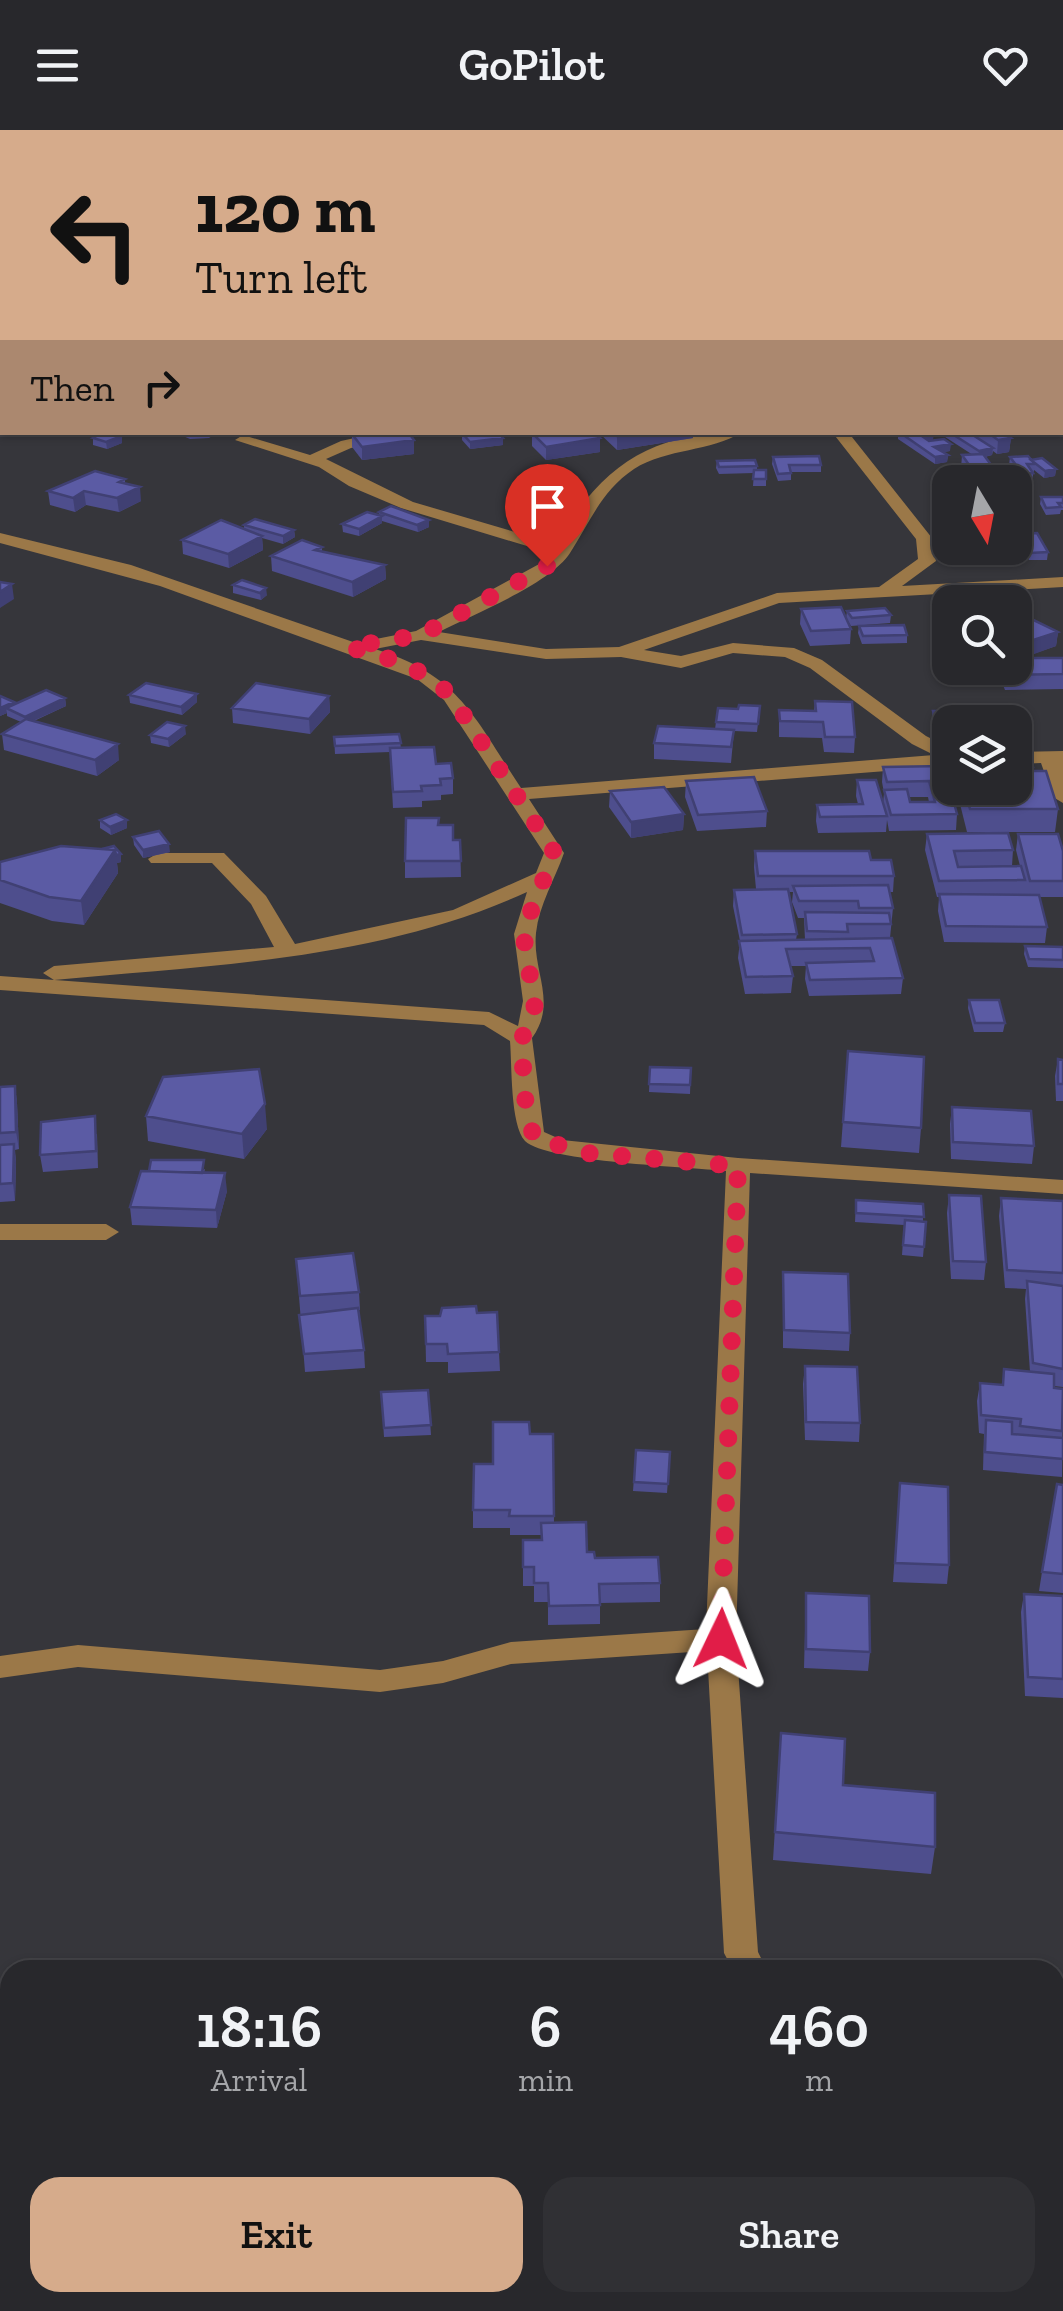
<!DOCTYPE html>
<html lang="en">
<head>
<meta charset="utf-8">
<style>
	:root { --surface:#28282c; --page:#303034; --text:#f1f3f6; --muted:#a5a6a9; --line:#444448; --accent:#d6ab8b }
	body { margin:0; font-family:"Zilla Slab",serif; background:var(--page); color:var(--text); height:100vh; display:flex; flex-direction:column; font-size:38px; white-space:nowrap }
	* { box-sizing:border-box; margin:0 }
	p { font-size:32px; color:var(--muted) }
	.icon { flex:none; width:55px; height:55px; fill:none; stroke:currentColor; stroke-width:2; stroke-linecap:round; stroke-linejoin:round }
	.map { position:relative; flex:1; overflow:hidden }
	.side { position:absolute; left:0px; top:1830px; width:1065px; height:352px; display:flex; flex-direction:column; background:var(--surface); border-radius:30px 30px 0 0; box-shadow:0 2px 8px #0004,0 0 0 2px var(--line) }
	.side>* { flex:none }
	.hud { position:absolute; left:0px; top:0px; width:1065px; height:305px; box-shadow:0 2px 8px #0004,0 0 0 2px var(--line); background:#d6ab8b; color:#111; overflow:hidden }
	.needle { width:65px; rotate:170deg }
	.controls { position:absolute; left:932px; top:335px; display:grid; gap:20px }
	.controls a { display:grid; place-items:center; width:100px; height:100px; border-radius:20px; background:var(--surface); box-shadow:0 2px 8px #0004,0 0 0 2px var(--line); font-size:50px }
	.pin { position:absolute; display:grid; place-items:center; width:85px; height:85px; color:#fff; margin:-102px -42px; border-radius:50% 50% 50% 0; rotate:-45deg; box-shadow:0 0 10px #0007 }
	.pin .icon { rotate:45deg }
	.me { position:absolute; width:110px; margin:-55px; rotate:2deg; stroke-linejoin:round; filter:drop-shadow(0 0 8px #0008) }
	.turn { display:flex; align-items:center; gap:35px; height:210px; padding:0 30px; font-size:45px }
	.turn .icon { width:130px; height:130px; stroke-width:2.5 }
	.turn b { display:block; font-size:70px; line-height:85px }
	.then { display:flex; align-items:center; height:95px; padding:0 30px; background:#0003; gap:20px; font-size:38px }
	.eta { display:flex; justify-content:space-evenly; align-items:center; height:170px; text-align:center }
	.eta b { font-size:60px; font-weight:600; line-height:70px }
	.button { display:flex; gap:20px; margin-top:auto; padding:20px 30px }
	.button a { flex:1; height:115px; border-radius:30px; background:var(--accent); color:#111; font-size:40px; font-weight:600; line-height:115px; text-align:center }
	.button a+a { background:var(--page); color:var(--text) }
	header { display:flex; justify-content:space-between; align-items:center; height:130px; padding:0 30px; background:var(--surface); font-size:45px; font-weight:600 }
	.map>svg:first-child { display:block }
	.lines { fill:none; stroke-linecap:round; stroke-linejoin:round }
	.minor { fill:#9b7848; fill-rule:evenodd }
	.wall { fill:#4e4e8d; fill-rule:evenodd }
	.shaded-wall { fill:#404073 }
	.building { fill:#5b5ba4; stroke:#404073; stroke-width:2.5 }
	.route { stroke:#e11d48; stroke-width:18; stroke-dasharray:0 32.4 }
</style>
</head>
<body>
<header><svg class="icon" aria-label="menu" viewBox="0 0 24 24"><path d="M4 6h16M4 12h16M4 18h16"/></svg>GoPilot<svg class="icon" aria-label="heart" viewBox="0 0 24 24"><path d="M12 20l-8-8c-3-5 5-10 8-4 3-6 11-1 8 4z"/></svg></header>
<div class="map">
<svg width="1063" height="2181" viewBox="0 0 1063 2181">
	<rect width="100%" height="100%" fill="#36363b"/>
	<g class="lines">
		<path class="minor" d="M0 47 2 48V56L0 55Z
			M1062 245H1063V253H1062Z
			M382 302H415L351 318 326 329 413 372 556 414C601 336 651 302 742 302 711 322 667 318 634 339 601 361 589 394 570 423 550 454 474 484 439 502L546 519 619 517 777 463 879 457 918 429 916 409 832 302H848L932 408 936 431 902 456 1063 447V457L779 473 644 520 681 526 733 513 794 518 822 530 926 606 950 618V636L529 669 564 723C555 749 539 775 536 803 532 842 558 872 532 908L544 1002 562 1010 738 1028 1063 1050V1064L750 1043 736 1509 758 1822 767 1840H733L724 1823 707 1521 511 1534 443 1553 380 1562 78 1537 0 1548V1526L78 1515 380 1540 443 1531 511 1512 706 1499 726 1041C689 1037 547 1032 525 1011 510 995 512 934 510 911L484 895 0 860V846L489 882 518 896 523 871 514 804 527 762C379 830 214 835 54 850L43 843 54 836 274 817 251 774 212 733H151L148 729 158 723H224L266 766 295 814 453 780 536 743 544 723 444 570 417 549 160 456 0 413V403L131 435 356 513 416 501 541 433 550 423 401 378 349 356 319 337 235 310 243 305 310 325 341 311ZM421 510 546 529 621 527 681 538 733 523 785 527 810 538 912 614 934 625 521 658C475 589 460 545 375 519Z
			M1063 621V673L1053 667 1041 633 1015 634V622Z
			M0 1094H106L119 1102 106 1110H0Z
			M1055 1908 1063 1909V1939L1055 1938Z"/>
	</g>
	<path class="wall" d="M229 0H290L287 2H229Z
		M174 302H218L209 308 190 309Z
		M598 302H693V308L617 320Z
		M898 302 933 310 929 311 950 321 943 322 948 325 947 332 935 334 898 309Z
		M942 302H1002L1011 308 1009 322 997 324 993 321 992 325 985 327 992 336 1009 335 1010 327 1031 330 1056 339 1055 346 1044 348 1034 340 1031 356 1015 358V352H970L961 339 962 325H973L942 305Z
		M462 303 503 308V315L470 319 462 310Z
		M532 303 600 322 546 330 532 316Z
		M352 304 414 324 362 330 352 317Z
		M122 306V313L107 319 93 315V308Z
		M773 327 821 335V342H791V350L778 351 772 334Z
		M717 331 757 336V340H766V356H753L754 343 719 344 716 338Z
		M125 349V354L141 371 119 382 86 375 75 382 50 375 48 361Z
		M1041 367H1063V380H1061L1060 384 1046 385 1040 374Z
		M379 382 429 390V397L418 402 382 391V393L359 406 343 402 342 394 379 385Z
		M244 395 294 400 295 407 283 414 262 408 263 420 229 438 183 424 182 410 244 399Z
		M1015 404 1048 422 1047 430H1029L1022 419 995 420 993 418H1015Z
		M322 417V422L385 435 386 449 353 467 272 441 271 426Z
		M233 455 267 465 261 470 233 463Z
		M801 479 851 499 850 514 810 516 800 494Z
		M847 481 891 485 890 493 851 496 846 488Z
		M1015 481 1058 502 1056 516 1027 526 1028 528H1063V559L1005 560 996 538H1015Z
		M950 487V509L941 504 943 490Z
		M859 496 907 505V513L862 514 858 503Z
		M197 564V572L182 585 130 573 129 565Z
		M0 566 14 575 65 568 66 576 34 591 119 630 97 646 4 620 2 604 21 592 7 586V583L0 586Z
		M329 566 330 582 310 604 233 593 232 578Z
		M815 571 855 607 854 623 824 622 822 608 779 607V580L814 581Z
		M760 576 757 602 734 601 731 633 654 629V613L715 599 716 592 738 579Z
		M933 581 950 592V611H935L931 597Z
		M186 604 169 617 151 613 150 605Z
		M399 604 401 618 436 634 453 648V664L441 665V670L422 671V677L393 678 390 622 335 624 334 607Z
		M1015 625 1033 637V641L1058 679 1055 702H967L956 658H1015Z
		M944 636 957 684 956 700 889 701 887 690 886 702 818 703 816 691 817 675 858 674 856 666 857 650 883 673 884 663 882 652 883 637ZM909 667H928L929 672H910Z
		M686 651 767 681 766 697 697 701 685 667Z
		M610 661 684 684 683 700 631 708 609 677Z
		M100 690H127V698L111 705 100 698Z
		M438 695 453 710H460L461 747 405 748V731Z
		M927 704 1013 720 1012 736H1020L1016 720 1018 704 1063 721V767H1039L1047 797 1045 813 944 812 938 781 939 767H937L925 720Z
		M133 707 170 722 143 728 134 715Z
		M755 721 871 730 894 746 893 762H889L893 778 890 808 903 848 901 864 809 866 805 849 806 836H790L793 846 791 863 745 864 738 828 740 811 733 776 734 760 756 759 754 737ZM788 762H793L792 772 798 788H804L805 810H796L797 804Z
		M121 724V732L117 733 118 743 84 795 52 791 0 773V732Z
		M1025 816 1063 817V838L1028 837 1024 824Z
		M969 870 1005 893 1003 902H974L968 878Z
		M848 921 921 998 919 1023 841 1017Z
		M1058 929 1063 930V971H1056L1055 946Z
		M650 937 691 938 690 964 649 962Z
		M15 956 17 973 19 1019 15 1020 16 1032 15 1071 0 1072V957Z
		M952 977 1034 1016 1032 1034 951 1029 950 994Z
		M146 986 267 999 244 1029 148 1011Z
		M97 1004 98 1038 43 1042 40 1025Z
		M205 1039 204 1043 227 1061 217 1098 132 1095 130 1077Z
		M949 1065 986 1132 984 1150 951 1149 947 1083Z
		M1001 1068 1063 1071V1257L1054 1256V1258L1063 1259 1062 1347 983 1340 984 1304 979 1303 977 1271 980 1253 1002 1255 1004 1239 1030 1242 1025 1169 1026 1159 1005 1158 999 1086Z
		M856 1070 923 1074V1092H926L923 1127 902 1125 904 1095 855 1092Z
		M296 1129 359 1162 360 1180H358L364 1220 365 1238 305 1242Z
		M783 1142 850 1203 849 1221 783 1218Z
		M477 1183 499 1222 500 1241 448 1243V1232H426L425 1186Z
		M805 1236 860 1293 859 1312 805 1310 803 1254Z
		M428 1260 431 1305 384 1307 381 1262Z
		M530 1304H553L554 1393 595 1428 660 1453V1472L600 1473V1494L548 1495V1472H534V1456H523V1410H541V1405H510V1398H473V1380L493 1334Z
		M636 1320 670 1322 667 1363 633 1361Z
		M900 1353 949 1435 947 1454 893 1452Z
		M1063 1355V1463L1039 1461 1042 1442Z
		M806 1463 870 1522 868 1541 804 1538Z
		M1024 1464 1063 1466V1568L1025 1566 1021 1482Z
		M781 1603 843 1655 935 1717 931 1744 773 1730Z"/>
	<path class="shaded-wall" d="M640 302H693V308L617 320V306Z
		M934 303 933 310 922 312V306Z
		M122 306V313L107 319 106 312Z
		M503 308V315L470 319V312Z
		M600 308V322L546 330V317Z
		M1011 308 1009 322 997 324 998 310Z
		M414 310V324L362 330V317Z
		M951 314 950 321 933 324 934 317Z
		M993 318 992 325 978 328 979 321Z
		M948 325 947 332 935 334V327Z
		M1056 339 1055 346 1044 348 1045 341Z
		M140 357 141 371 119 382 117 368Z
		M84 361 86 375 75 382 73 368Z
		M382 386V393L359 406V399Z
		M429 390V397L418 402 417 395Z
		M294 400 295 407 283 414V406Z
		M262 406 263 420 229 438 228 424Z
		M385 435 386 449 353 467 352 452Z
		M12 454 14 469 0 478V462Z
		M266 458 267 465 261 470 260 463Z
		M1058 502 1056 516 1015 531V516Z
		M197 564V572L182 585 181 577Z
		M329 566 330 582 310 604 309 589Z
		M65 568 66 576 26 594 25 587Z
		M14 572 15 580 6 578 7 583 0 586V578Z
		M185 596 186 604 169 617 168 609Z
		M118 614 119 630 97 646 95 630Z
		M684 684 683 700 631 708V692Z
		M127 690V698L111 705 110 697Z
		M169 714 170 722 143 728V720Z
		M115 720 121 724V732L117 733 118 743 84 795 81 771Z
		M15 956 17 973 19 1019 16 1002Z
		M265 974 267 999 244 1029 242 1004Z
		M14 1014 16 1032 15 1071 13 1053Z
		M225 1043 227 1061 217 1098 216 1080Z"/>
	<path class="building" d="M67 0H102L99 2H64Z
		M511 0H561L559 2Z
		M105 302H112L122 306 106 312 93 308Z
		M362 302H408L414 310 362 317 352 304Z
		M498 302 503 308 470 312 462 303Z
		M593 302 600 308 546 317 532 303Z
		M613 302H640L617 306Z
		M899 302H933L922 306 929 311 944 309 951 314 934 317 948 325 935 327Z
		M949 302H968L993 318 979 321Z
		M987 302H1002L1011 308 998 310Z
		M983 324 992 336 1016 335 1010 327 1028 326 1035 334H1027L1033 343 977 346 962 325Z
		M819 326 821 335H789L791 343 778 344 773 327Z
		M1042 328 1056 339 1045 341 1031 330Z
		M755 330 757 336 719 337 717 331Z
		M754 340H766V349H753Z
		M95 341 125 349 119 352 140 357 117 368 84 361 73 368 48 361Z
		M1041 367H1063V373H1058L1061 377 1046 378Z
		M391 376 429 390 417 395 379 382Z
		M367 382 382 386 359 399 342 394Z
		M255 389 294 400 283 406 244 395Z
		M221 390 262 406 228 424 182 410Z
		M1037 403 1048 422 1030 423 1023 412H1015V404Z
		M302 410 322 417 315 420 385 435 352 452 271 426Z
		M242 450 266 458 260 463 233 455Z
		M0 452 12 454 0 462Z
		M841 477 851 499 811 501 801 479Z
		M885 478 891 485 852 488 847 481Z
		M1015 481 1058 502 1015 516Z
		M904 495 907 505 863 506 859 496Z
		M1015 524H1026L1028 528H1063V544L1006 545 1003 538H1015Z
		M146 553 197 564 181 577 129 565Z
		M256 553 329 566 309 589 232 578Z
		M46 560 65 568 25 587 6 578Z
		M0 566 14 572 0 578Z
		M815 571 852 572 855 607H825L823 592 780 591 779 580 816 581Z
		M739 575 760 576 758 594 716 592 718 578 738 579Z
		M933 581H1008L1013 592H950V595L937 596Z
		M26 589 118 614 95 630 2 604Z
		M167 592 185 596 168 609 150 605Z
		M658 596 734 600 731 617 654 613Z
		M399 604 401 613 335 616 334 607Z
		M434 617 436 634 451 633 453 648 440 649 441 655 421 656 422 661 393 662 390 618Z
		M1015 625 1030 626 1033 637H1015Z
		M944 636 957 684 891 685 884 660 907 659 910 672H935L929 651 887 652 883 637Z
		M1015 641H1046L1058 679H970L964 658H994L997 666H1008L1006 658H1015Z
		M754 647 767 681 698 685 686 651Z
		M857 650H876L887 686 820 687 817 675 863 674Z
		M664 657 684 684 631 692 610 661Z
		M116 684 127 690 110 697 100 690Z
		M406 688H439L438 695H453V710H460L461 731H405Z
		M159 701 169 714 143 720 133 707Z
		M1008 703 1013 720 954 721 958 737 1021 736 1025 750 939 751 927 704Z
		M1018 704H1058L1063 721V751H1030Z
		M61 716 115 720 81 771 49 767 0 750V732Z
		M114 716 121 724 116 725 115 720 102 719Z
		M755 721H869L871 730H891L894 746H758Z
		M888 755 893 778H859L858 771H799L793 756Z
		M788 759 797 804 742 805 734 760Z
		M939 764 1039 765 1047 797 946 796Z
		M805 782 889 783 891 794H847L848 802 807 801Z
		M892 808 903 848 810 850 806 833 874 831 870 818 786 819 793 846 746 847 739 811Z
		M1025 816 1063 817V830L1029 829Z
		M969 870H999L1005 893H975Z
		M848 921 924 927 921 998 843 992Z
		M1058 929 1063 930V954H1058Z
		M650 937 691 938 690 955 649 954Z
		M259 939 265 974 242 1004 146 986 163 947Z
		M15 956 16 1002 0 1003V957Z
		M952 977 1031 981 1034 1016 953 1012Z
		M95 986 96 1021 40 1025 41 992Z
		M14 1014 13 1053 0 1054V1015Z
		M151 1030H204L202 1043 149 1041Z
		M141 1041 225 1043 216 1080 130 1077Z
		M949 1065 981 1066 986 1132 953 1131Z
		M1001 1068 1063 1071V1143L1007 1140Z
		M856 1070 923 1074 924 1087 856 1083Z
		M905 1090 926 1092 924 1117 903 1115Z
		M353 1123 359 1162 300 1166 296 1129Z
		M783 1142 848 1144 850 1203 784 1200Z
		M1027 1151 1063 1156V1239L1033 1233Z
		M476 1176 477 1183 497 1182 499 1222 448 1224 447 1214H426L425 1186H440L442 1178Z
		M358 1178 364 1220 304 1224 299 1185Z
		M805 1236 857 1237 860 1293 806 1292Z
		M1004 1239 1054 1244V1258L1063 1259 1062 1301 1020 1296 1021 1289 981 1285 980 1253 1003 1255Z
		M428 1260 431 1295 384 1298 381 1262Z
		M986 1290 1012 1292V1304L1063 1308V1329L985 1322Z
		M493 1292H529L530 1304H553L554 1386H509L510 1380H473L474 1334H493Z
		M636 1320 670 1322 668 1354 634 1352Z
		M900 1353 948 1357 949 1435 895 1433Z
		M1057 1354 1063 1355V1444L1042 1442Z
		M586 1392 587 1422H594L595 1428 658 1427 660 1453 599 1454 600 1475 549 1476 548 1453H534V1437H523V1410H542L541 1393Z
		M806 1463 869 1466 870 1522 806 1519Z
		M1024 1464 1063 1466V1549L1028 1547Z
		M781 1603 845 1609 843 1655 935 1663V1717L775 1702Z"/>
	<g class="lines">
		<path class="route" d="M547 436 421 505 348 517C388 527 422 537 451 566L554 722C546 748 529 778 525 804 521 841 551 876 521 908L526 979 534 1008 586 1023 738 1036 721 1509"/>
	</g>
</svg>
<div class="controls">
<a><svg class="needle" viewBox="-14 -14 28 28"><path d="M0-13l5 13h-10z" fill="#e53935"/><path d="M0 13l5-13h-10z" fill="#a5a6a9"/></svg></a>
<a><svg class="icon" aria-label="search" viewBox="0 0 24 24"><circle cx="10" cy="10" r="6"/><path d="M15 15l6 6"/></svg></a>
<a><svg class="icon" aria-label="layers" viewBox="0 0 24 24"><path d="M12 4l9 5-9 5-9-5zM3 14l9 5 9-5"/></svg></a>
</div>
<div class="pin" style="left:547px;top:436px;background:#d93025"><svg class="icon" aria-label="arrive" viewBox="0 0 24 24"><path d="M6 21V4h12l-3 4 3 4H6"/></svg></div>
<svg class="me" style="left:721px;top:1509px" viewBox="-20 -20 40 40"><path d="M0-17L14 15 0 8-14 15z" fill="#e11d48" stroke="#fff" stroke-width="4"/></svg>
<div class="hud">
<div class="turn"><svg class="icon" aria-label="left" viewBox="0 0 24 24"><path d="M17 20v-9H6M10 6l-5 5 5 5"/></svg><div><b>120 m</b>Turn left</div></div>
<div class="then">Then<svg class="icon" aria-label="right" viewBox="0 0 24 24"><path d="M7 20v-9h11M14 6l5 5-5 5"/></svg></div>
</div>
<section class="side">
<div class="eta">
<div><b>18:16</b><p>Arrival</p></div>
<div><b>6</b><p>min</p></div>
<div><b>460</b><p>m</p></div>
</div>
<div class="button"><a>Exit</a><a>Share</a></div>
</section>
</div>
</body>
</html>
